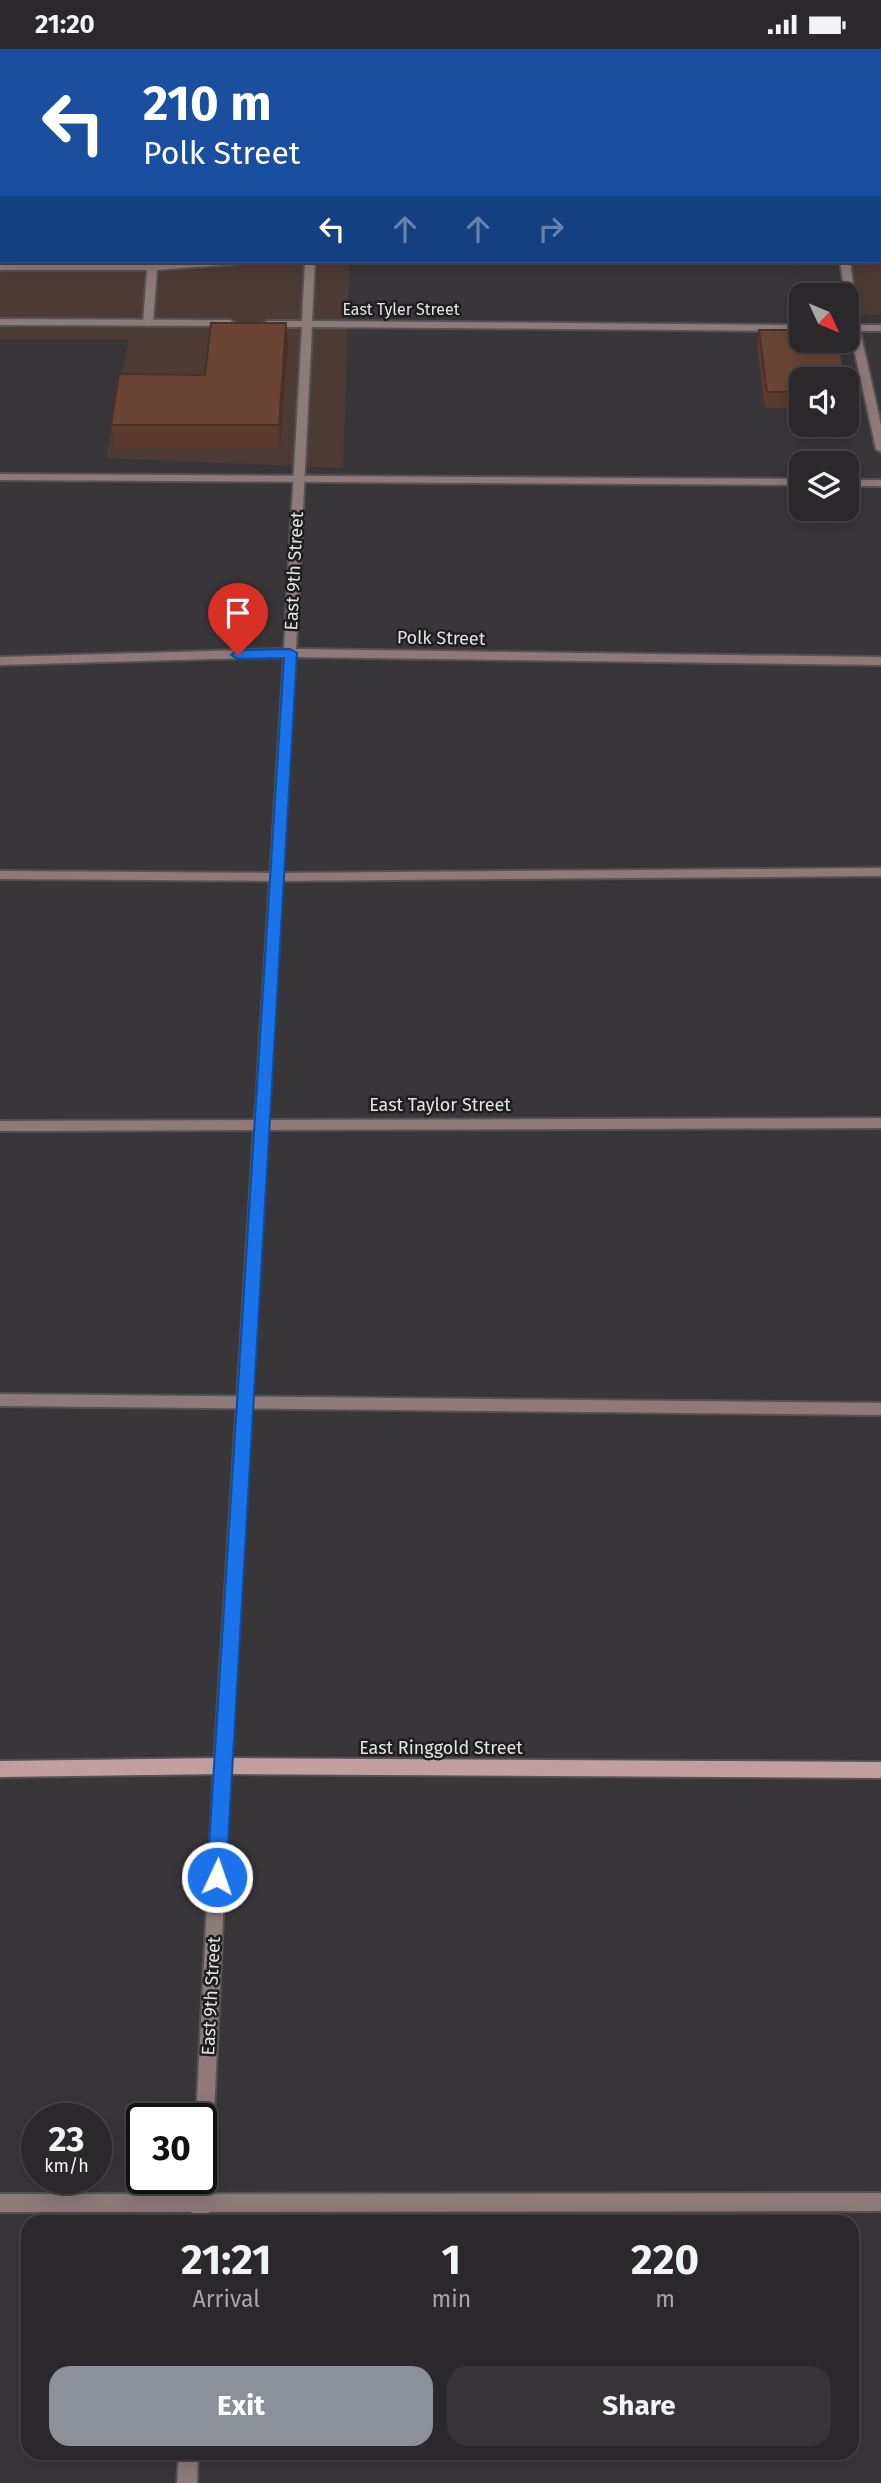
<!DOCTYPE html>
<html lang="en">
<head>
<meta charset="utf-8">
<style>
	:root { --surface:#2b282b; --page:#373437; --text:#f1f3f6; --muted:#a6a6a9; --line:#474447; --accent:#8c9099 }
	body { margin:0; font-family:"Fira Sans",sans-serif; background:var(--page); color:var(--text); height:100vh; display:flex; flex-direction:column; font-size:26px; white-space:nowrap }
	* { box-sizing:border-box; margin:0 }
	p { font-size:23px; color:var(--muted) }
	.icon { flex:none; width:38px; height:38px; fill:none; stroke:currentColor; stroke-width:2; stroke-linecap:round; stroke-linejoin:round }
	.map { position:relative; flex:1; overflow:hidden }
	.side { position:absolute; left:21px; top:2166px; width:838px; height:245px; display:flex; flex-direction:column; background:var(--surface); border-radius:21px; box-shadow:0 4px 18px #0003,0 0 0 2px var(--line) }
	.side>* { flex:none }
	.banner { position:absolute; left:0px; top:0px; width:882px; height:214px; box-shadow:0 4px 18px #0003,0 0 0 2px var(--line); background:#1a4fa0; color:#fff; overflow:hidden }
	.needle { width:46px; rotate:134deg }
	.buttons { position:absolute; left:789px; top:234px; display:grid; gap:14px }
	.buttons a { display:grid; place-items:center; width:70px; height:70px; border-radius:14px; background:var(--surface); box-shadow:0 4px 18px #0003,0 0 0 2px var(--line); font-size:35px }
	.speed { position:absolute; left:21px; top:2054px; display:flex; gap:14px; font-size:35px; font-weight:700; text-align:center }
	.speed>* { display:grid; place-content:center; width:91px; height:91px; border-radius:50%; background:var(--surface); box-shadow:0 4px 18px #0003,0 0 0 2px var(--line); line-height:1 }
	.speed small { font-size:18px; font-weight:400 }
	.speed .limit { border:4px solid #111; border-radius:10px; background:#fff; color:#111 }
	.pin { position:absolute; display:grid; place-items:center; width:60px; height:60px; color:#fff; margin:-72px -30px; border-radius:50% 50% 50% 0; rotate:-45deg; box-shadow:0 0 7px #0007 }
	.pin .icon { rotate:45deg }
	.me { position:absolute; width:77px; margin:-38px; rotate:3deg; stroke-linejoin:round; filter:drop-shadow(0 0 5px #0008) }
	.turn { display:flex; align-items:center; gap:24px; height:147px; padding:0 28px; font-size:32px }
	.turn .icon { width:91px; height:91px; stroke-width:2.5 }
	.turn b { display:block; font-size:49px; line-height:60px }
	.lanes { display:flex; align-items:center; height:66px; padding:0 28px; background:#0003; justify-content:center; gap:35px; direction:ltr }
	.lanes .off { opacity:.35 }
	.eta { display:flex; justify-content:space-evenly; align-items:center; height:119px; text-align:center }
	.eta b { font-size:42px; font-weight:700; line-height:49px }
	.action { display:flex; gap:14px; margin-top:auto; padding:14px 28px }
	.action a { flex:1; height:80px; border-radius:21px; background:var(--accent); color:#fff; font-size:28px; font-weight:700; line-height:80px; text-align:center }
	.action a+a { background:var(--page); color:var(--text) }
	.status { display:flex; justify-content:space-between; align-items:center; height:49px; padding:0 35px; background:var(--surface); direction:ltr }
	.status svg { height:19px; fill:currentColor }
	.map>svg:first-child { display:block }
	.commercial { fill:#4d3a34 }
	.lines { fill:none; stroke-linecap:round; stroke-linejoin:round }
	.lane-casing { stroke:#545254; stroke-width:4 }
	.street-casing { stroke:#545254; stroke-width:4 }
	.secondary-casing { stroke:#545254; stroke-width:4 }
	.lane { fill:#8f7a7a; fill-rule:evenodd }
	.street { fill:#8f7a7a; fill-rule:evenodd }
	.secondary { fill:#c19f9f; fill-rule:evenodd }
	.wall { fill:#5b3b2e }
	.shaded-wall { fill:#4a3025 }
	.building { fill:#6a4535; stroke:#4a3025; stroke-width:2 }
	.route { fill:#1a73e8; stroke:#114b97; stroke-width:2 }
	.labels { text-anchor:middle; stroke-width:5; stroke-linejoin:round; paint-order:stroke }
	.far-street-label { font-size:16px; fill:#e4e3e4; stroke:#1f1e1f }
	.street-label { font-size:18px; fill:#e4e3e4; stroke:#1f1e1f }
</style>
</head>
<body>
<div class="status"><b>21:20</b><svg viewBox="0 0 49 12"><path d="M0 12V9h3v3zM5 12V6h3v6zM10 12V3h3v9zM15 12V0h3v12zM26 1h20v11H26zM47 4h2v5h-2z"/></svg></div>
<div class="map">
<svg width="881" height="2434" viewBox="0 0 881 2434">
	<rect width="100%" height="100%" fill="#393639"/>
	<path class="commercial" d="M0 0H881V266H853L840 212H880V2H2V212H350L343 419 106 409 129 290H0Z"/>
	<g class="lines">
		<defs>
			<path id="lane" d="M0 47H2V53H0Z
				M880 126H881V132H880Z
				M199 212H242L237 215 157 221 153 274 148 277 143 274 147 221H0V215H152Z
				M0 425 802 430V436L0 431Z
				M847 431H881V437H847Z
				M881 819V827L277 832 0 830V822L277 824Z
				M0 1345 881 1354V1366L0 1357Z
				M881 2144V2162L0 2163V2145Z"/>
			<path id="street" d="M809 0H817V2H809Z
				M880 3H881V9H880Z
				M0 5H2V11H0Z
				M305 212H315L312 272 802 276V282L312 278 296 600 881 608V616L295 608 268 1071 881 1069V1079L268 1081 230 1717 209 2174H191L193 2130H201V2070H196L214 1717 254 1081 0 1082V1072L255 1071 284 608 0 616V608L284 600 302 278H267L262 275 267 272H302Z
				M840 212H850L859 276H881V282H860L881 376V403L876 400 850 282H847V276H849L847 247H845Z
				M0 270 230 271 235 274 230 277 0 276Z
				M179 2404H198L197 2434H177Z"/>
			<path id="secondary" d="M222 1709 881 1713V1729L222 1725 0 1728V1712Z"/>
		</defs>
		<use href="#lane" class="lane-casing"/>
		<use href="#street" class="street-casing"/>
		<use href="#secondary" class="secondary-casing"/>
		<use href="#lane" class="lane"/>
		<use href="#street" class="street"/>
		<use href="#secondary" class="secondary"/>
	</g>
	<path class="wall" d="M759 281 802 331V359H765L757 297Z
		M288 296 280 399H114L111 376Z"/>
	<path class="shaded-wall" d="M286 274 288 296 280 399 279 376Z"/>
	<path class="building" d="M880 13H881L880 63Z
		M211 274H286L279 376H111L119 325 205 326Z
		M759 281H802V292H839L845 331H802V343H767Z"/>
	<path class="route" d="M290 600 297 604 226 1828 223 1834 217 1837 210 1834 207 1828 284 609 238 610 231 606 238 601Z"/>
	<g class="labels">
		<g class="far-street-label">
			<text x="401" y="266">East Tyler Street</text>
		</g>
		<g class="street-label">
			<text transform="translate(294 522) rotate(-87)" y="6">East 9th Street</text>
			<text transform="translate(441 589) rotate(1)" y="6">Polk Street</text>
			<text x="440" y="1062">East Taylor Street</text>
			<text x="441" y="1705">East Ringgold Street</text>
			<text transform="translate(211 1947) rotate(-87)" y="6">East 9th Street</text>
		</g>
	</g>
</svg>
<div class="buttons">
<a><svg class="needle" viewBox="-14 -14 28 28"><path d="M0-13l5 13h-10z" fill="#e53935"/><path d="M0 13l5-13h-10z" fill="#a6a6a9"/></svg></a>
<a><svg class="icon" aria-label="sound" viewBox="0 0 24 24"><path d="M4 9h4l5-4v14l-5-4H4zM17 9q2 3 0 6"/></svg></a>
<a><svg class="icon" aria-label="layers" viewBox="0 0 24 24"><path d="M12 4l9 5-9 5-9-5zM3 14l9 5 9-5"/></svg></a>
</div>
<div class="speed"><div>23<small>km/h</small></div><div class="limit">30</div></div>
<div class="pin" style="left:238px;top:606px;background:#d93025"><svg class="icon" aria-label="arrive" viewBox="0 0 24 24"><path d="M6 21V4h12l-3 4 3 4H6"/></svg></div>
<svg class="me" style="left:217px;top:1828px" viewBox="-20 -20 40 40"><circle r="17" fill="#1a73e8" stroke="#fff" stroke-width="3"/><path d="M0-11L8 9 0 5-8 9z" fill="#fff"/></svg>
<div class="banner">
<div class="turn"><svg class="icon" aria-label="left" viewBox="0 0 24 24"><path d="M17 20v-9H6M10 6l-5 5 5 5"/></svg><div><b>210 m</b>Polk Street</div></div>
<div class="lanes"><svg class="icon" aria-label="left" viewBox="0 0 24 24"><path d="M17 20v-9H6M10 6l-5 5 5 5"/></svg><svg class="icon off" aria-label="ahead" viewBox="0 0 24 24"><path d="M12 20V5M6 11l6-6 6 6"/></svg><svg class="icon off" aria-label="ahead" viewBox="0 0 24 24"><path d="M12 20V5M6 11l6-6 6 6"/></svg><svg class="icon off" aria-label="right" viewBox="0 0 24 24"><path d="M7 20v-9h11M14 6l5 5-5 5"/></svg></div>
</div>
<section class="side">
<div class="eta">
<div><b>21:21</b><p>Arrival</p></div>
<div><b>1</b><p>min</p></div>
<div><b>220</b><p>m</p></div>
</div>
<div class="action"><a>Exit</a><a>Share</a></div>
</section>
</div>
</body>
</html>
